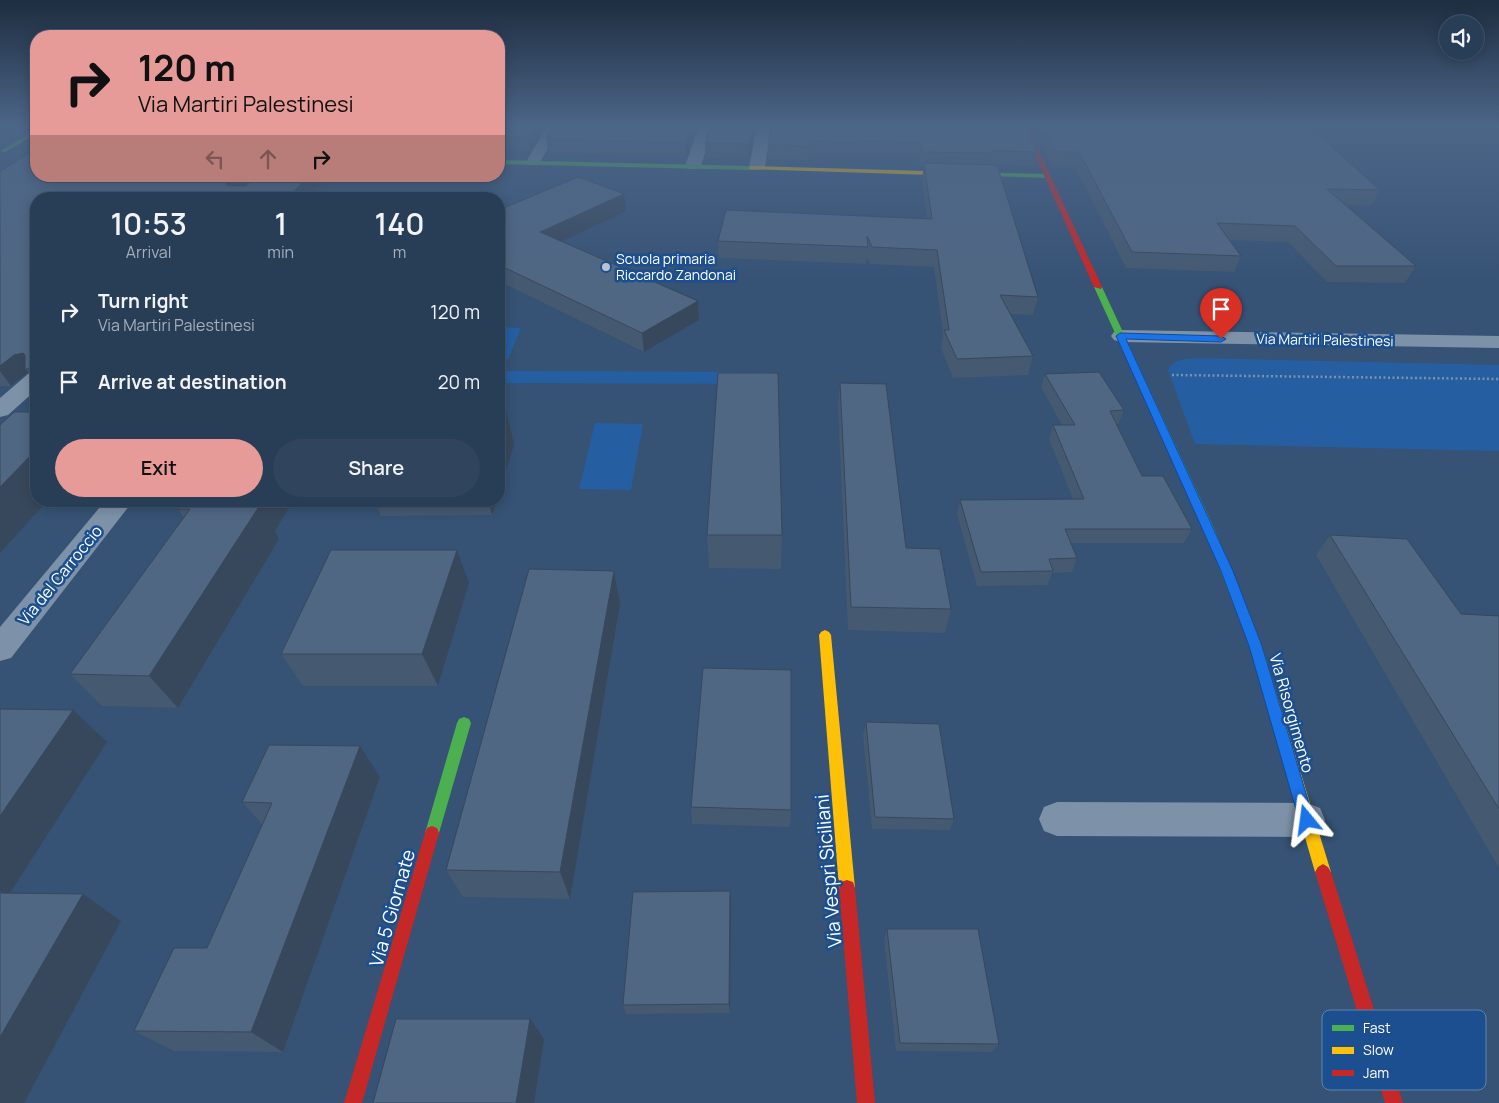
<!DOCTYPE html>
<html lang="en">
<head>
<meta charset="utf-8">
<style>
	:root { --surface:#283e57; --page:#30455d; --text:#f1f3f6; --muted:#a5aeba; --line:#44576d; --accent:#e69b98 }
	body { margin:0; font-family:Manrope,sans-serif; background:var(--page); color:var(--text); height:100vh; display:flex; flex-direction:column; font-size:19px; white-space:nowrap }
	* { box-sizing:border-box; margin:0 }
	p { font-size:16px; color:var(--muted) }
	.icon { flex:none; width:28px; height:28px; fill:none; stroke:currentColor; stroke-width:2; stroke-linecap:round; stroke-linejoin:round }
	.map { position:relative; flex:1; overflow:hidden }
	.side { position:absolute; left:30px; top:192px; width:475px; height:315px; display:flex; flex-direction:column; background:var(--surface); border-radius:20px; box-shadow:0 2px 12px #0003,0 0 0 1px var(--line) }
	.side>* { flex:none }
	.top-card { position:absolute; left:30px; top:30px; width:475px; height:152px; border-radius:20px; box-shadow:0 2px 12px #0003,0 0 0 1px var(--line); background:#e69b98; color:#111; overflow:hidden }
	.tools { position:absolute; left:1439px; top:15px; display:grid; gap:10px }
	.tools a { display:grid; place-items:center; width:45px; height:45px; border-radius:50%; background:var(--surface); box-shadow:0 2px 12px #0003,0 0 0 1px var(--line); font-size:25px }
	.pin { position:absolute; display:grid; place-items:center; width:42px; height:42px; color:#fff; margin:-51px -21px; border-radius:50% 50% 50% 0; rotate:-45deg; box-shadow:0 0 5px #0007 }
	.pin .icon { rotate:45deg }
	.me { position:absolute; width:55px; margin:-28px; rotate:344deg; stroke-linejoin:round; filter:drop-shadow(0 0 4px #0008) }
	.turn { display:flex; align-items:center; gap:18px; height:105px; padding:0 25px; font-size:22px }
	.turn .icon { width:65px; height:65px; stroke-width:2.5 }
	.turn b { display:block; font-size:35px; line-height:42px }
	.lanes { display:flex; align-items:center; height:48px; padding:0 25px; background:#0003; justify-content:center; gap:25px; direction:ltr }
	.lanes .off { opacity:.35 }
	.eta { display:flex; justify-content:space-evenly; align-items:center; height:85px; text-align:center }
	.eta b { font-size:30px; font-weight:600; line-height:35px }
	.primary-button { display:flex; gap:10px; margin-top:auto; padding:10px 25px }
	.primary-button a { flex:1; height:58px; border-radius:30px; background:var(--accent); color:#111; font-size:20px; font-weight:600; line-height:58px; text-align:center }
	.primary-button a+a { background:var(--page); color:var(--text) }
	ul { padding:0; list-style:none }
	li { display:flex; align-items:center; gap:15px; height:70px; padding:0 25px }
	li div { flex:1 }
	li b { display:block; font-size:19px }
	li em { font-style:normal }
	.map>svg:first-child { display:block }
	.green { fill:#265fa1 }
	.lines { fill:none; stroke-linecap:round; stroke-linejoin:round }
	.path { stroke:#7d92a8; stroke-width:2.5; stroke-dasharray:2 2.5; stroke-linecap:butt }
	.street { fill:#7d92a8; fill-rule:evenodd }
	.fast { fill:#4caf50; fill-rule:evenodd }
	.slow { fill:#ffc107; fill-rule:evenodd }
	.jam { fill:#c62828; fill-rule:evenodd }
	.wall { fill:#455971 }
	.shaded-wall { fill:#38485c }
	.building { fill:#506783; stroke:#38485c }
	.route { fill:#1a73e8; stroke:#114b97 }
	.poi-dot { fill:#b9c2ce; stroke:#1b4f8f; stroke-width:2 }
	.labels { text-anchor:middle; stroke-width:5; stroke-linejoin:round; paint-order:stroke }
	.far-poi-label { font-size:14px; fill:#fff; stroke:#1b4f8f; text-anchor:start }
	.far-street-label { font-size:14px; fill:#fff; stroke:#1b4f8f }
	.street-label { font-size:16px; fill:#fff; stroke:#1b4f8f }
	.near-street-label { font-size:19px; fill:#fff; stroke:#1b4f8f }
	.key { fill:#1b4f8f; stroke:#5f84b1; stroke-width:1 }
	.key-label { font-size:14px; fill:#fff }
</style>
</head>
<body>
<div class="map">
<svg width="1499" height="1103" viewBox="0 0 1499 1103">
	<rect width="100%" height="100%" fill="#365274"/>
	<path class="green" d="M499 327 521 328 508 359H499Z
		M1197 358 1499 365V451L1195 444 1168 370C1173 359 1185 359 1197 358Z
		M499 371 769 372V384L499 383Z
		M595 423 643 424 631 490 579 489Z"/>
	<g class="lines">
		<path class="path" d="M1172 375 1499 379"/>
		<path class="street" d="M547 127H561L538 165H528L526 162Z
			M699 127H713L701 166 698 169H688L685 166Z
			M757 127H771L765 167 762 170H752L749 167Z
			M1121 330 1499 336V348L1121 342 1114 340 1111 336 1114 332Z
			M36 372V390L8 415 0 417V398L28 374Z
			M105 501H133L11 658 0 661V627Z
			M1057 802 1307 803 1320 808 1325 820 1320 832 1307 837 1057 836 1044 831 1039 819 1044 807Z"/>
		<path class="fast" d="M36 130V134L5 152 0 151Z
			M499 160 751 166 754 168 751 170 499 164Z
			M962 172 1048 174 1051 176 1048 178 960 175 959 174Z
			M1095 285 1102 287 1214 528 1238 585 1236 588H1228L1226 585 1204 528 1094 287Z
			M464 717 469 719 471 723 439 833 437 838 432 840 427 838 425 833 457 723 459 719Z"/>
		<path class="slow" d="M751 166 962 172 965 174 962 176 749 169V167Z
			M1232 581 1236 582 1238 585 1262 646 1331 872 1328 877 1323 880 1318 877 1315 872 1250 646 1226 585 1228 582Z
			M825 630 829 632 831 635 855 888 853 894 847 896 841 894 839 888 819 635 821 632Z"/>
		<path class="jam" d="M1022 127H1028L1102 287 1101 289 1094 287Z
			M432 826 437 828 439 833 362 1103H344L425 833 427 828Z
			M1323 864 1328 867 1331 872 1403 1103H1385L1315 872 1318 867Z
			M847 880 853 882 855 888 875 1103H857L839 888 841 882Z"/>
	</g>
	<path class="wall" d="M499 127H546L530 151 499 150Z
		M552 127H697L686 157 553 153 552 151H548L546 137Z
		M710 127H756L749 159 706 158 705 143Z
		M771 127 1037 152 1034 166 997 165 1038 297 1033 315 1010 314 1033 356 1028 375 953 378 941 348 943 334 934 267 870 264 867 258 866 264 719 258 718 241 927 218 922 179 924 166H920L919 157 855 155 854 157 808 156V160L768 159V145Z
		M1033 127H1298L1304 132 1380 190 1371 206 1345 205 1416 266 1405 283 1327 282 1288 242 1230 240 1241 256 1234 272 1126 268 1075 167H1053Z
		M0 171 257 176H330L307 199H36V384L28 372 11 386H0Z
		M499 210 626 211 561 241 698 301 699 320 644 352 499 281Z
		M1045 374 1124 410 1118 424H1116L1142 476 1192 529 1184 543H1071L1077 558 1072 572 1052 573 1047 585 977 586 957 514 960 500 1073 499 1049 439 1053 425H1062L1041 387Z
		M840 383 906 548 951 609 945 633 848 630 838 406Z
		M184 501 275 531 279 539 178 708 102 706 70 674 184 518 178 509Z
		M374 501H497L492 515 381 516Z
		M707 535H782L781 569 709 568Z
		M1330 535 1461 614 1499 616V868L1316 555Z
		M614 571 620 604 570 899 463 897 446 870Z
		M469 583 438 686H303L281 654Z
		M866 722 954 819 950 830 872 829 863 735Z
		M380 777 283 1052 174 1051 134 1031 207 948 262 824 242 802Z
		M691 807 791 810 790 827 692 824Z
		M731 902 730 1013 626 1014 623 1005Z
		M887 929 999 1044 992 1052 896 1051 884 940Z"/>
	<path class="shaded-wall" d="M534 127H546L530 151 528 137Z
		M692 127H697L686 157 685 143Z
		M753 127H756L749 159V144Z
		M234 176H256L233 199 226 184Z
		M309 176H330L307 199H286Z
		M624 194 626 211 543 250 540 232Z
		M698 301 699 320 644 352 642 333Z
		M23 353 34 369H25L28 372 11 386 0 371V366L14 355Z
		M506 411 514 444 499 494V432Z
		M36 450V501H47L0 553V487Z
		M253 501H293L275 531 279 539 178 708 149 676Z
		M488 501H497L492 515Z
		M457 550 469 583 438 686 422 654Z
		M614 571 620 604 570 899 560 872Z
		M73 710 107 742 8 896 0 891V816Z
		M360 746 380 777 283 1052 251 1032Z
		M730 891 731 902 730 1013 729 1004Z
		M83 894 121 921 24 1103H0V1037Z
		M530 1019 544 1039 534 1103H516Z"/>
	<path class="building" d="M499 127H534L528 137 499 136Z
		M552 127H692L685 143 550 139 551 137H546Z
		M710 127H753L749 144 705 143Z
		M771 127H1026L1037 152 992 151 993 153 922 152 921 143 856 140V143L809 141V146L768 145Z
		M1043 127H1298L1304 132H1315L1380 190 1327 189 1416 266H1336L1295 226 1217 223 1241 256 1132 252 1079 152H1057Z
		M36 149V176H234L226 184 228 186H246L257 176H309L286 199H36V369H25V355L23 353 14 355 0 366V171Z
		M924 163 997 165 1038 297 1000 295 1033 356 957 359 944 330H949L937 250 872 247 867 236 868 247 718 241 726 210 932 219Z
		M578 177 624 194 540 232 698 301 642 333 499 265V210Z
		M1099 372 1124 410 1110 411 1142 476H1163L1192 529H1065L1077 558 1049 559 1053 571 981 572 960 500 1084 499 1053 425H1075L1045 374Z
		M718 373H778L782 535H707Z
		M840 383 886 384 906 548 940 549 951 609 851 607Z
		M499 411H506L499 432Z
		M14 412H36V450L0 487V425Z
		M184 501H253L250 505H260L149 676 70 674 190 509H178Z
		M1330 535 1407 539 1461 614 1499 616V809Z
		M331 550H457L422 654H281Z
		M529 569 614 571 560 872 446 870Z
		M703 668 791 670V810L691 807Z
		M0 709 73 710 0 816Z
		M866 722 939 724 954 819 875 817Z
		M269 745 360 746 251 1032 134 1031 174 948H207L272 803 242 802Z
		M730 891 729 1004 623 1005 633 892Z
		M0 893 83 894 0 1037Z
		M887 929H978L999 1044 900 1043Z
		M396 1019H530L516 1103H373Z"/>
	<linearGradient id="sky" x2="0" y2="1"><stop stop-color="#1e2d40"/><stop offset="0.45" stop-color="#4c6688"/><stop offset="1" stop-color="#4c6688" stop-opacity="0"/></linearGradient>
	<rect width="1499" height="281" fill="url(#sky)"/>
	<path class="route" d="M1120 333 1221 336 1226 339 1221 342 1126 339 1233 571 1262 646 1314 820 1312 826 1307 828 1301 826 1299 820 1249 646 1221 571 1116 336Z"/>
	<circle class="poi-dot" cx="606" cy="267" r="5"/>
	<g class="labels">
		<g class="far-poi-label">
			<text x="616" y="264">Scuola primaria<tspan x="616" dy="16">Riccardo Zandonai</tspan></text>
		</g>
		<g class="far-street-label">
			<text transform="translate(1325 340) rotate(1)" y="5">Via Martiri Palestinesi</text>
		</g>
		<g class="street-label">
			<text transform="translate(60 575) rotate(-51)" y="6">Via del Carroccio</text>
			<text transform="translate(1292 713) rotate(74)" y="6">Via Risorgimento</text>
		</g>
		<g class="near-street-label">
			<text transform="translate(828 871) rotate(-95)" y="7">Via Vespri Siciliani</text>
			<text transform="translate(392 908) rotate(-74)" y="7">Via 5 Giornate</text>
		</g>
	</g>
	<rect x="1322" y="1010" width="164" height="80" rx="8" class="key"/>
	<rect x="1332" y="1025" width="22" height="6" fill="#4caf50"/>
	<rect x="1332" y="1047" width="22" height="7" fill="#ffc107"/>
	<rect x="1332" y="1070" width="22" height="6" fill="#c62828"/>
	<g class="key-label">
		<text x="1363" y="1033">Fast</text>
		<text x="1363" y="1055">Slow</text>
		<text x="1363" y="1078">Jam</text>
	</g>
</svg>
<div class="tools">
<a><svg class="icon" aria-label="sound" viewBox="0 0 24 24"><path d="M4 9h4l5-4v14l-5-4H4zM17 9q2 3 0 6"/></svg></a>
</div>
<div class="pin" style="left:1221px;top:339px;background:#d93025"><svg class="icon" aria-label="arrive" viewBox="0 0 24 24"><path d="M6 21V4h12l-3 4 3 4H6"/></svg></div>
<svg class="me" style="left:1307px;top:820px" viewBox="-20 -20 40 40"><path d="M0-17L14 15 0 8-14 15z" fill="#1a73e8" stroke="#fff" stroke-width="4"/></svg>
<div class="top-card">
<div class="turn"><svg class="icon" aria-label="right" viewBox="0 0 24 24"><path d="M7 20v-9h11M14 6l5 5-5 5"/></svg><div><b>120 m</b>Via Martiri Palestinesi</div></div>
<div class="lanes"><svg class="icon off" aria-label="left" viewBox="0 0 24 24"><path d="M17 20v-9H6M10 6l-5 5 5 5"/></svg><svg class="icon off" aria-label="ahead" viewBox="0 0 24 24"><path d="M12 20V5M6 11l6-6 6 6"/></svg><svg class="icon" aria-label="right" viewBox="0 0 24 24"><path d="M7 20v-9h11M14 6l5 5-5 5"/></svg></div>
</div>
<section class="side">
<div class="eta">
<div><b>10:53</b><p>Arrival</p></div>
<div><b>1</b><p>min</p></div>
<div><b>140</b><p>m</p></div>
</div>
<ul>
<li><svg class="icon" aria-label="right" viewBox="0 0 24 24"><path d="M7 20v-9h11M14 6l5 5-5 5"/></svg><div><b>Turn right</b><p>Via Martiri Palestinesi</p></div><em>120 m</em></li>
<li><svg class="icon" aria-label="arrive" viewBox="0 0 24 24"><path d="M6 21V4h12l-3 4 3 4H6"/></svg><div><b>Arrive at destination</b></div><em>20 m</em></li>
</ul>
<div class="primary-button"><a>Exit</a><a>Share</a></div>
</section>
</div>
</body>
</html>
